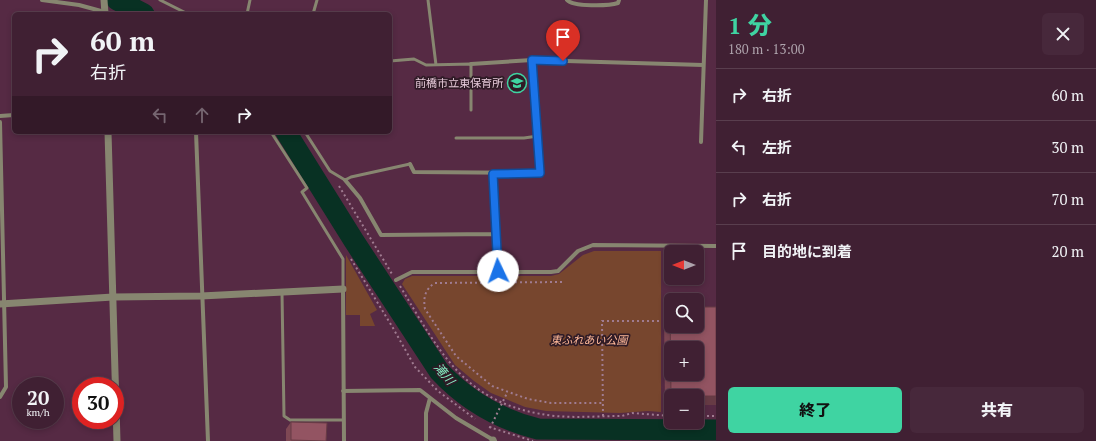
<!DOCTYPE html>
<html lang="ja">
<head>
<meta charset="utf-8">
<style>
	:root { --surface:#402033; --page:#47283b; --text:#f1f3f6; --muted:#aea3ac; --line:#593e4e; --accent:#3fd4a2 }
	body { margin:0; font-family:"PT Serif","Noto Sans JP",serif; background:var(--page); color:var(--text); height:100vh; display:flex; flex-direction:column; font-size:15px; white-space:nowrap }
	* { box-sizing:border-box; margin:0 }
	p { font-size:13px; color:var(--muted) }
	.icon { flex:none; width:22px; height:22px; fill:none; stroke:currentColor; stroke-width:2; stroke-linecap:round; stroke-linejoin:round }
	.map { position:relative; flex:1; overflow:hidden }
	.drawer { display:flex; flex-direction:column; background:var(--surface); width:380px }
	.drawer>* { flex:none }
	.hud { position:absolute; left:12px; top:12px; width:380px; height:122px; border-radius:6px; box-shadow:0 2px 6px #0003,0 0 0 1px var(--line); background:#402033; color:var(--text); overflow:hidden }
	.needle { width:26px; rotate:270deg }
	.buttons { position:absolute; left:664px; top:245px; display:grid; gap:8px }
	.buttons a { display:grid; place-items:center; width:40px; height:40px; border-radius:6px; background:var(--surface); box-shadow:0 2px 6px #0003,0 0 0 1px var(--line); font-size:20px }
	.speed { position:absolute; left:12px; top:377px; display:flex; gap:8px; font-size:20px; font-weight:700; text-align:center }
	.speed>* { display:grid; place-content:center; width:52px; height:52px; border-radius:50%; background:var(--surface); box-shadow:0 2px 6px #0003,0 0 0 1px var(--line); line-height:1 }
	.speed small { font-size:10px; font-weight:400 }
	.speed .limit { border:6px solid #d22; background:#fff; color:#111 }
	.pin { position:absolute; display:grid; place-items:center; width:34px; height:34px; color:#fff; margin:-41px -17px; border-radius:50% 50% 50% 0; rotate:-45deg; box-shadow:0 0 4px #0007 }
	.pin .icon { rotate:45deg }
	.me { position:absolute; width:44px; margin:-22px; rotate:357deg; stroke-linejoin:round; filter:drop-shadow(0 0 3px #0008) }
	.turn { display:flex; align-items:center; gap:14px; height:84px; padding:0 12px; font-size:18px }
	.turn .icon { width:52px; height:52px; stroke-width:2.5 }
	.turn b { display:block; font-size:28px; line-height:34px }
	.lanes { display:flex; align-items:center; height:38px; padding:0 12px; background:#0003; justify-content:center; gap:20px; direction:ltr }
	.lanes .off { opacity:.35 }
	.round { display:grid; place-items:center; flex:none; width:42px; height:42px; border-radius:6px; background:var(--page) }
	.summary { display:flex; align-items:center; justify-content:space-between; height:68px; padding:0 12px }
	h1 { font-size:24px; font-weight:800; line-height:30px; color:var(--accent) }
	.primary-button { display:flex; gap:8px; margin-top:auto; padding:8px 12px }
	.primary-button a { flex:1; height:46px; border-radius:6px; background:var(--accent); color:#111; font-size:16px; font-weight:800; line-height:46px; text-align:center }
	.primary-button a+a { background:var(--page); color:var(--text) }
	ul { padding:0; list-style:none }
	li { display:flex; align-items:center; gap:12px; height:52px; padding:0 12px; border-top:1px solid var(--line) }
	li div { flex:1 }
	li b { display:block; font-size:15px }
	li em { font-style:normal }
	main { display:flex; flex:1; min-height:0 }
	.map>svg:first-child { display:block }
	.green { fill:#77462e }
	.lines { fill:none; stroke-linecap:round; stroke-linejoin:round }
	.river { stroke:#083123; stroke-width:21 }
	.path { stroke:#a07c91; stroke-width:2; stroke-dasharray:2 3; stroke-linecap:butt }
	.service { stroke:#878670; stroke-width:3 }
	.minor { stroke:#878670; stroke-width:4 }
	.tertiary { stroke:#878670; stroke-width:7 }
	.wall { fill:#7e4854 }
	.shaded-wall { fill:#673b45 }
	.building { fill:#935462; stroke:#673b45; fill-rule:evenodd }
	.route-casing { stroke:#114b97; stroke-width:10 }
	.route { stroke:#1a73e8; stroke-width:7 }
	.labels { text-anchor:middle; stroke-width:3.5; stroke-linejoin:round; paint-order:stroke }
	.poi-label { font-size:11px; fill:#e6cad9; stroke:#2f1b26; text-anchor:end }
	.park-label { font-size:11px; font-style:italic; fill:#feb898; stroke:#2f1b26 }
	.water-label { font-size:12px; font-style:italic; fill:#86efc5; stroke:#2f1b26 }
</style>
</head>
<body>
<main>
<div class="map">
<svg width="716" height="441" viewBox="0 0 716 441">
	<rect width="100%" height="100%" fill="#562a44"/>
	<path class="green" d="M594 251H661V412L648 411 620 413 546 411 525 407 491 393 474 381 455 365 402 284 405 279 412 276H551L559 274 583 255Z
		M346 255 377 310 370 314 375 326H360V315H346Z"/>
	<g class="lines">
		<path class="river" d="M117 0 144 14
			M286 132 354 241 439 371C466 400 498 419 538 429L716 430"/>
		<path class="path" d="M339 186 392 274
			M351 259 393 328 415 367 438 391 475 419
			M562 282 435 283C425 289 423 298 425 309L456 356 492 386 528 399 551 403H603
			M400 286C442 356 466 406 555 416 577 418 600 416 622 416L632 413 671 416
			M603 416 602 321H659
			M697 416H716
			M489 427 533 441
			M490 428 507 393"/>
		<path class="service" d="M160 0 188 14
			M428 0 436 65
			M247 14 250 0
			M313 14 317 0
			M390 61 414 59 426 65 471 64V110
			M271 132 307 188 302 192 343 259V289
			M305 132 330 171 345 180 351 177 410 164
			M456 138H524L538 136
			M282 293 284 416 290 420H343"/>
		<path class="minor" d="M42 0 79 5 112 14
			M567 0C573 7 609 6 618 3L619 0
			M471 64 532 60 703 65
			M0 116 14 115
			M0 122 6 387 0 397
			M196 132 208 441
			M701 142 706 0
			M410 164 414 172 540 173 532 60
			M493 174 498 271
			M345 180 360 198 381 235 495 234
			M396 280 412 272H551L558 271 578 251 593 245 716 246
			M343 289 344 441
			M343 391 420 390 456 418 495 441
			M426 441V413L430 398"/>
		<path class="tertiary" d="M104 0 105 14
			M108 132 117 441
			M0 304 113 297 201 296 343 289
			M493 440V441"/>
	</g>
	<path class="wall" d="M670 307H716V405H665L664 316Z
		M291 422 326 441H286V429Z"/>
	<path class="shaded-wall" d="M671 396V405H665Z
		M697 396H716V405H697Z"/>
	<path class="building" d="M670 307H671V326H697V307H716V396H671ZM671 348H697V374H671Z
		M291 422 327 423 326 441 291 440Z"/>
	<g class="lines">
		<defs>
			<path id="route" d="M498 271 493 174 540 173 532 60 563 61"/>
		</defs>
		<use href="#route" class="route-casing"/>
		<use href="#route" class="route"/>
	</g>
	<defs>
		<symbol id="school-ring" viewBox="-11 -11 22 22"><circle r="9.5" fill="#2f1b26" stroke="#3fd4a2" stroke-width="1.5"/><path d="M0-5L7-2L0 1L-7-2ZM-4 1L0 2.5L4 1V4Q0 6-4 4Z" fill="#3fd4a2"/></symbol>
	</defs>
	<g fill-rule="evenodd">
		<use href="#school-ring" x="506" y="72" width="22" height="22"/>
	</g>
	<g class="labels">
		<g class="poi-label">
			<text x="503" y="87">前橋市立東保育所</text>
		</g>
		<g class="park-label">
			<text x="589" y="344">東ふれあい公園</text>
		</g>
		<g class="water-label">
			<text transform="translate(444 374) rotate(50)" y="4">滝川</text>
		</g>
	</g>
</svg>
<div class="buttons">
<a><svg class="needle" viewBox="-14 -14 28 28"><path d="M0-13l5 13h-10z" fill="#e53935"/><path d="M0 13l5-13h-10z" fill="#aea3ac"/></svg></a>
<a><svg class="icon" aria-label="search" viewBox="0 0 24 24"><circle cx="10" cy="10" r="6"/><path d="M15 15l6 6"/></svg></a>
<a>+</a>
<a>−</a>
</div>
<div class="speed"><div>20<small>km/h</small></div><div class="limit">30</div></div>
<div class="pin" style="left:563px;top:61px;background:#d93025"><svg class="icon" aria-label="arrive" viewBox="0 0 24 24"><path d="M6 21V4h12l-3 4 3 4H6"/></svg></div>
<svg class="me" style="left:498px;top:271px" viewBox="-20 -20 40 40"><circle r="19" fill="#fff"/><path d="M0-13L10 11 0 6-10 11z" fill="#1a73e8"/></svg>
<div class="hud">
<div class="turn"><svg class="icon" aria-label="right" viewBox="0 0 24 24"><path d="M7 20v-9h11M14 6l5 5-5 5"/></svg><div><b>60 m</b>右折</div></div>
<div class="lanes"><svg class="icon off" aria-label="left" viewBox="0 0 24 24"><path d="M17 20v-9H6M10 6l-5 5 5 5"/></svg><svg class="icon off" aria-label="ahead" viewBox="0 0 24 24"><path d="M12 20V5M6 11l6-6 6 6"/></svg><svg class="icon" aria-label="right" viewBox="0 0 24 24"><path d="M7 20v-9h11M14 6l5 5-5 5"/></svg></div>
</div>
</div>
<section class="drawer">
<div class="summary"><div><h1>1 分</h1><p>180 m · 13:00</p></div><a class="round"><svg class="icon" aria-label="close" viewBox="0 0 24 24"><path d="M6 6l12 12M18 6L6 18"/></svg></a></div>
<ul>
<li><svg class="icon" aria-label="right" viewBox="0 0 24 24"><path d="M7 20v-9h11M14 6l5 5-5 5"/></svg><div><b>右折</b></div><em>60 m</em></li>
<li><svg class="icon" aria-label="left" viewBox="0 0 24 24"><path d="M17 20v-9H6M10 6l-5 5 5 5"/></svg><div><b>左折</b></div><em>30 m</em></li>
<li><svg class="icon" aria-label="right" viewBox="0 0 24 24"><path d="M7 20v-9h11M14 6l5 5-5 5"/></svg><div><b>右折</b></div><em>70 m</em></li>
<li><svg class="icon" aria-label="arrive" viewBox="0 0 24 24"><path d="M6 21V4h12l-3 4 3 4H6"/></svg><div><b>目的地に到着</b></div><em>20 m</em></li>
</ul>
<div class="primary-button"><a>終了</a><a>共有</a></div>
</section>
</main>
</body>
</html>
